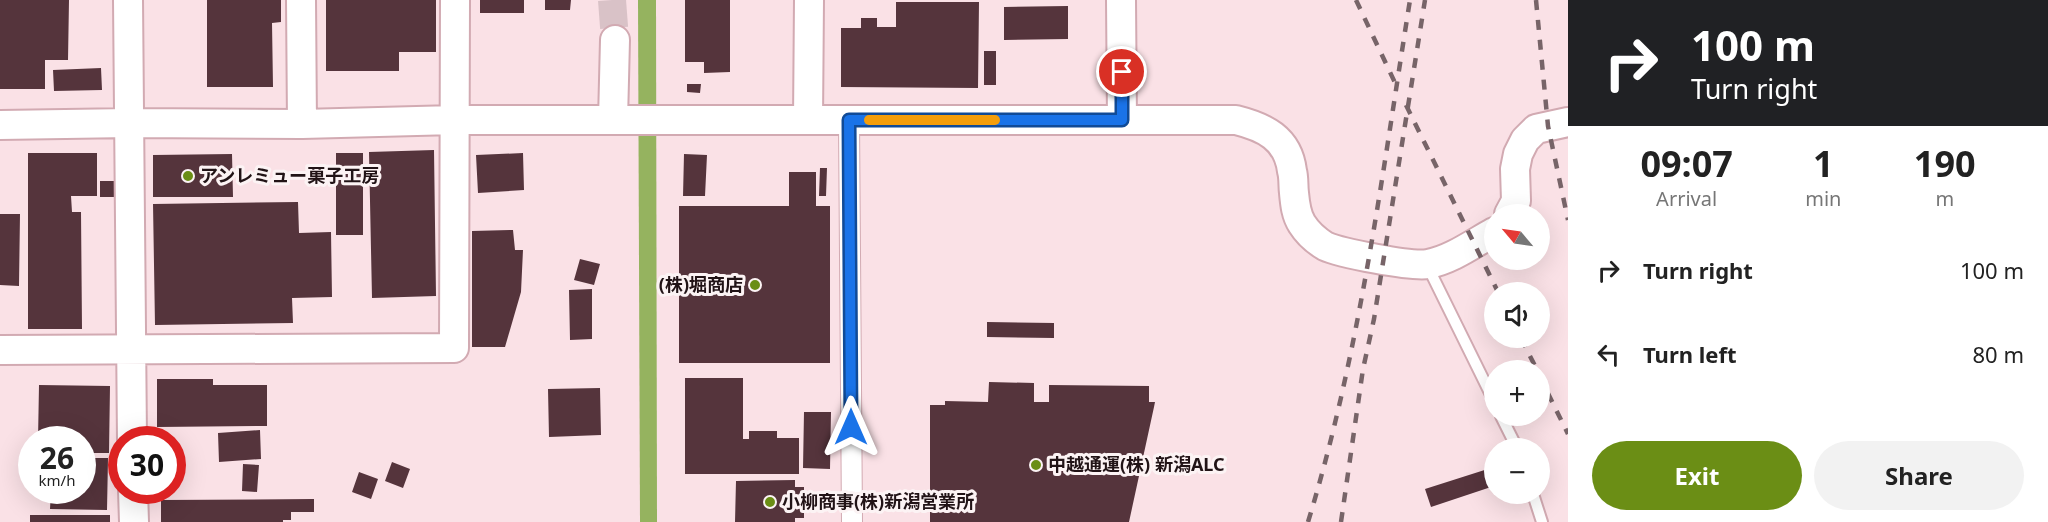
<!DOCTYPE html>
<html lang="en">
<head>
<meta charset="utf-8">
<style>
	:root { --surface:#fff; --page:#f2f2f2; --text:#222; --muted:#767676; --accent:#6b8e15 }
	body { margin:0; font-family:"Noto Sans","Noto Sans JP",sans-serif; background:var(--page); color:var(--text); height:100vh; display:flex; flex-direction:column; font-size:22px; white-space:nowrap }
	* { box-sizing:border-box; margin:0 }
	p { font-size:20px; color:var(--muted) }
	.icon { flex:none; width:33px; height:33px; fill:none; stroke:currentColor; stroke-width:2; stroke-linecap:round; stroke-linejoin:round }
	.map { position:relative; flex:1; overflow:hidden }
	.details { display:flex; flex-direction:column; background:var(--surface); width:480px }
	.details>* { flex:none }
	.top-card { background:#202124; color:#fff; overflow:hidden }
	.needle { width:39px; rotate:299deg }
	.tools { position:absolute; left:1484px; top:204px; display:grid; gap:12px }
	.tools a { display:grid; place-items:center; width:66px; height:66px; border-radius:50%; background:var(--surface); box-shadow:0 6px 24px #0002; font-size:30px }
	.speed { position:absolute; left:18px; top:426px; display:flex; gap:12px; font-size:30px; font-weight:700; text-align:center }
	.speed>* { display:grid; place-content:center; width:78px; height:78px; border-radius:50%; background:var(--surface); box-shadow:0 6px 24px #0002; line-height:1 }
	.speed small { font-size:15px; font-weight:400 }
	.speed .limit { border:9px solid #d22; background:#fff; color:#111 }
	.pin { position:absolute; display:grid; place-items:center; width:51px; height:51px; color:#fff; margin:-26px; border:3px solid #fff; border-radius:50%; box-shadow:0 2px 6px #0007 }
	.me { position:absolute; width:66px; margin:-33px; rotate:0deg; stroke-linejoin:round; filter:drop-shadow(0 0 4px #0008) }
	.turn { display:flex; align-items:center; gap:21px; height:126px; padding:0 24px; font-size:27px }
	.turn .icon { width:78px; height:78px; stroke-width:2.5 }
	.turn b { display:block; font-size:42px; line-height:51px }
	.eta { display:flex; justify-content:space-evenly; align-items:center; height:102px; text-align:center }
	.eta b { font-size:36px; font-weight:700; line-height:42px }
	.primary-button { display:flex; gap:12px; margin-top:auto; padding:12px 24px }
	.primary-button a { flex:1; height:69px; border-radius:36px; background:var(--accent); color:#fff; font-size:24px; font-weight:700; line-height:69px; text-align:center }
	.primary-button a+a { background:var(--page); color:var(--text) }
	ul { padding:0; list-style:none }
	li { display:flex; align-items:center; gap:18px; height:84px; padding:0 24px }
	li div { flex:1 }
	li b { display:block; font-size:22px }
	li em { font-style:normal }
	main { display:flex; flex:1; min-height:0 }
	.map>svg:first-child { display:block }
	.water { fill:#95b35f }
	.building { fill:#55343c }
	.lines { fill:none; stroke-linecap:round; stroke-linejoin:round }
	.secondary-tunnel { stroke:#d9c2c7; stroke-width:28; stroke-dasharray:28 14; stroke-linecap:butt }
	.lane-casing { stroke:#d2aab2; stroke-width:14 }
	.street-casing { stroke:#d2aab2; stroke-width:22 }
	.secondary-casing { stroke:#d2aab2; stroke-width:32 }
	.lane { stroke:#fff; stroke-width:10 }
	.street { stroke:#fff; stroke-width:20 }
	.secondary { stroke:#fff; stroke-width:28 }
	.rail { stroke:#776468; stroke-width:4.5; stroke-dasharray:10 10; stroke-linecap:butt }
	.route-casing { stroke:#114b97; stroke-width:15 }
	.route { stroke:#1a73e8; stroke-width:10 }
	.slow { stroke:#f59e0b; stroke-width:10 }
	.poi-dot { fill:#6b8e15; stroke:#fcf3f4; stroke-width:2 }
	.labels { text-anchor:middle; stroke-width:6; stroke-linejoin:round; paint-order:stroke }
	.poi-label { font-size:18px; font-weight:bold; fill:#211316; stroke:#fcf3f4; text-anchor:start }
</style>
</head>
<body>
<main>
<div class="map">
<svg width="1568" height="522" viewBox="0 0 1568 522">
	<rect width="100%" height="100%" fill="#fae1e6"/>
	<path class="water" d="M638 0H656L657 522H640Z"/>
	<path class="building" d="M0 0H69L68 60H45V89H0Z
		M207 0H281V22L272 23 273 87H207Z
		M326 0H436V52H399V71H326Z
		M480 0H524V13H480Z
		M545 0H571L570 10H545Z
		M685 0H730V72L704 73V62H685Z
		M896 2H979L978 88 841 87V28H861V18H877V27H896Z
		M1068 6V39L1004 40V7Z
		M984 51H996V85H984Z
		M101 68 102 90 54 91 53 70Z
		M687 84H701L700 93 687 92Z
		M434 150 436 296 372 298 369 152Z
		M28 153H97V196H71L72 212H81L82 329H28Z
		M336 153H363V235H336Z
		M523 153 524 190 478 193 476 155Z
		M232 154 233 197H153V155Z
		M684 154 707 155 705 196H683Z
		M820 168H827L826 196H819Z
		M789 172H816V206H830V363H679V206H789Z
		M100 181H115V197H100Z
		M298 202 299 233 331 232 332 297 292 298 293 323 155 325 153 204Z
		M0 214H20L19 286 0 285Z
		M513 230 515 250H523L521 292 505 347H472V231Z
		M580 259 600 264 594 285 574 280Z
		M592 289V339L570 340 569 290Z
		M987 322 1054 323V338L987 337Z
		M685 378H743V439H749V431H777V438H799V474H685Z
		M157 379H213V385H267V426L157 427Z
		M989 382 1034 383V402H1049V385L1149 386V402H1155L1154 407 1129 522H930V405H945V401L988 402Z
		M39 385 110 386 109 453H82V440H38Z
		M600 388 601 435 549 437 548 389Z
		M804 412H831L830 469 803 468Z
		M260 430 261 459 219 462 218 433Z
		M82 458H108L107 510 50 509 51 490H82Z
		M392 462 410 469 403 488 385 481Z
		M243 464 259 465 257 492 242 491Z
		M1494 467V486L1431 507 1425 489Z
		M359 472 378 479 371 499 352 492Z
		M795 480V487H804V518H795V522H735L736 481Z
		M314 499V512H291V520H283V522H161V500Z
		M30 515H110V522H30Z"/>
	<g class="lines">
		<path class="secondary-tunnel" d="M612 0 615 40"/>
		<defs>
			<path id="lane" d="M1427 265 1494 401
				M1501 416 1517 448
				M1533 494 1542 522"/>
			<path id="street" d="M849 120 852 522"/>
			<path id="secondary" d="M128 0 132 440
				M301 0 302 124
				M1121 0 1122 120
				M613 120 615 40
				M808 120 809 0
				M0 125 130 123 302 124 455 120H1236C1264 127 1288 138 1292 171 1294 178 1293 186 1294 193 1295 204 1296 215 1302 224 1307 232 1317 241 1325 246 1340 253 1412 267 1428 264 1451 260 1474 243 1494 232
				M1509 214 1516 201 1515 169 1518 154 1525 140 1536 129 1568 122
				M0 350 454 348 455 0
				M133 490 134 522"/>
		</defs>
		<use href="#lane" class="lane-casing"/>
		<use href="#street" class="street-casing"/>
		<use href="#secondary" class="secondary-casing"/>
		<use href="#lane" class="lane"/>
		<use href="#street" class="street"/>
		<use href="#secondary" class="secondary"/>
		<path class="rail" d="M1356 0 1397 87
			M1536 0 1548 126 1568 220
			M1406 105 1498 292
			M1521 338 1537 370
			M1539 375 1568 434
			M1308 522C1360 352 1382 175 1410 0
			M1341 522 1363 369 1374 319 1425 0"/>
	</g>
	<g class="lines">
		<defs>
			<path id="route" d="M851 427 849 120H1122V72"/>
		</defs>
		<use href="#route" class="route-casing"/>
		<use href="#route" class="route"/>
		<path class="slow" d="M869 120H995"/>
	</g>
	<g class="poi-dot">
		<circle cx="188" cy="176" r="6"/>
		<circle cx="755" cy="285" r="6"/>
		<circle cx="1036" cy="465" r="6"/>
		<circle cx="770" cy="502" r="6"/>
	</g>
	<g class="labels">
		<g class="poi-label">
			<text x="200" y="182">アンレミュー菓子工房</text>
			<text x="743" y="291" text-anchor="end">(株)堀商店</text>
			<text x="1048" y="471">中越通運(株) 新潟ALC</text>
			<text x="782" y="508">小柳商事(株)新潟営業所</text>
		</g>
	</g>
</svg>
<div class="tools">
<a><svg class="needle" viewBox="-14 -14 28 28"><path d="M0-13l5 13h-10z" fill="#e53935"/><path d="M0 13l5-13h-10z" fill="#767676"/></svg></a>
<a><svg class="icon" aria-label="sound" viewBox="0 0 24 24"><path d="M4 9h4l5-4v14l-5-4H4zM17 9q2 3 0 6"/></svg></a>
<a>+</a>
<a>−</a>
</div>
<div class="speed"><div>26<small>km/h</small></div><div class="limit">30</div></div>
<div class="pin" style="left:1122px;top:72px;background:#d93025"><svg class="icon" aria-label="arrive" viewBox="0 0 24 24"><path d="M6 21V4h12l-3 4 3 4H6"/></svg></div>
<svg class="me" style="left:851px;top:427px" viewBox="-20 -20 40 40"><path d="M0-17L14 15 0 8-14 15z" fill="#1a73e8" stroke="#fff" stroke-width="4"/></svg>
</div>
<section class="details">
<div class="top-card">
<div class="turn"><svg class="icon" aria-label="right" viewBox="0 0 24 24"><path d="M7 20v-9h11M14 6l5 5-5 5"/></svg><div><b>100 m</b>Turn right</div></div>
</div>
<div class="eta">
<div><b>09:07</b><p>Arrival</p></div>
<div><b>1</b><p>min</p></div>
<div><b>190</b><p>m</p></div>
</div>
<ul>
<li><svg class="icon" aria-label="right" viewBox="0 0 24 24"><path d="M7 20v-9h11M14 6l5 5-5 5"/></svg><div><b>Turn right</b></div><em>100 m</em></li>
<li><svg class="icon" aria-label="left" viewBox="0 0 24 24"><path d="M17 20v-9H6M10 6l-5 5 5 5"/></svg><div><b>Turn left</b></div><em>80 m</em></li>
</ul>
<div class="primary-button"><a>Exit</a><a>Share</a></div>
</section>
</main>
</body>
</html>
